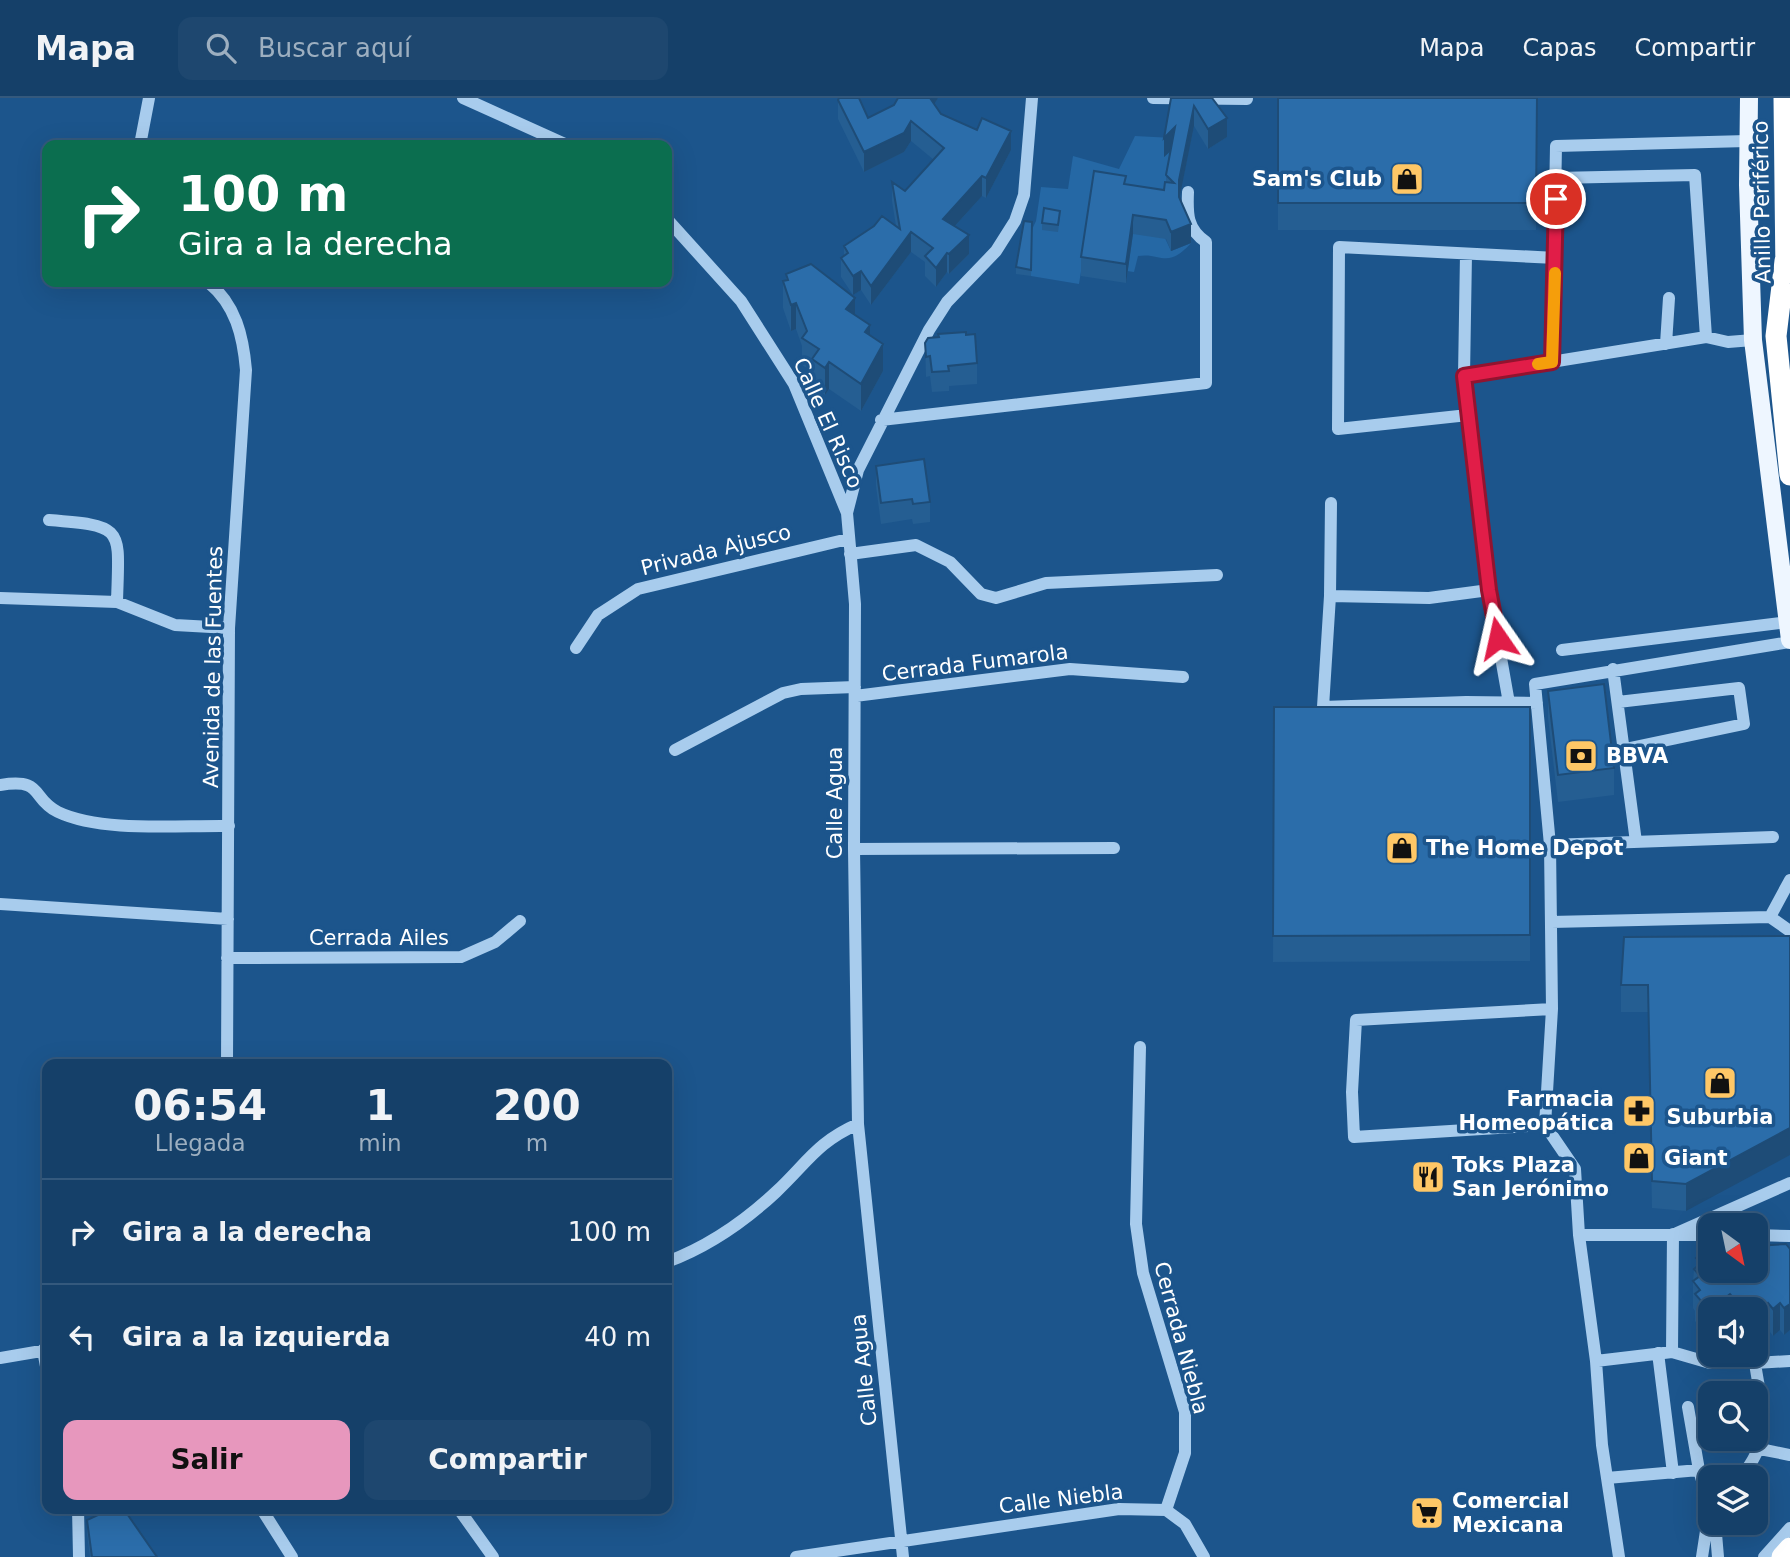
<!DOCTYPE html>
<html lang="es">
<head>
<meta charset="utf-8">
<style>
	:root { --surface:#154069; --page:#1e476f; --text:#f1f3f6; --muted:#9dafc0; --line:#34597d; --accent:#e797bd }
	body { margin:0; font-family:"DejaVu Sans",sans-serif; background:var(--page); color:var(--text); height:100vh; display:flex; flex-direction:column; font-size:26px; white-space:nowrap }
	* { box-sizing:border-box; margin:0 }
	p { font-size:23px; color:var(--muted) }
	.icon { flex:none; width:38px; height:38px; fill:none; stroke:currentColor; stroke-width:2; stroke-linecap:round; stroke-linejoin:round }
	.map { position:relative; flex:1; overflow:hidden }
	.details { position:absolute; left:42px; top:961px; width:630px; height:455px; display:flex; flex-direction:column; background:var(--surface); border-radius:14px; box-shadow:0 7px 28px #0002,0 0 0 2px var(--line) }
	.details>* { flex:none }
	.banner { position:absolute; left:42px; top:42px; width:630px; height:147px; border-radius:14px; box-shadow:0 7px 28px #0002,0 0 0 2px var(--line); background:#0b6e4f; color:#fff; overflow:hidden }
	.needle { width:46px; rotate:147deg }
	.tools { position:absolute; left:1698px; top:1115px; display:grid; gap:14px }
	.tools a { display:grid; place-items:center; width:70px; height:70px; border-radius:14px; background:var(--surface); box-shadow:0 7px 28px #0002,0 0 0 2px var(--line); font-size:35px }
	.pin { position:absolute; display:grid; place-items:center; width:60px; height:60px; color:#fff; margin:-30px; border:4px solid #fff; border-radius:50%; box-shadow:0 2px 7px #0007 }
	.me { position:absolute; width:77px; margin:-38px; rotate:349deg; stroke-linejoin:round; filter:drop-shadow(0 0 5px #0008) }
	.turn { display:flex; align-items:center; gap:24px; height:147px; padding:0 21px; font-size:32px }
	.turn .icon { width:91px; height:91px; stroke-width:2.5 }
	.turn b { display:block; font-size:49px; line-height:60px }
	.eta { display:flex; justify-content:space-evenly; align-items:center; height:119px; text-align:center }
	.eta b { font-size:42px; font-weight:700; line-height:49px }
	.primary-button { display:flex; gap:14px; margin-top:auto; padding:14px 21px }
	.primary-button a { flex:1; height:80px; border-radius:14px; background:var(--accent); color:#111; font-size:28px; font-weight:700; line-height:80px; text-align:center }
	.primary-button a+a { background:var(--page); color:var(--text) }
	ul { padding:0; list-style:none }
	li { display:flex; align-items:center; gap:21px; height:105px; padding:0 21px; border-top:2px solid var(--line) }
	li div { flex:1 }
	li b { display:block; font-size:26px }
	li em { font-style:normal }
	header { display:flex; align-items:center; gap:42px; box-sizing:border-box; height:98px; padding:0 35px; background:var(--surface); border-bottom:2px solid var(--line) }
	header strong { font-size:33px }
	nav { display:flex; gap:38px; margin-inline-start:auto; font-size:24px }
	.search { width:490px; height:63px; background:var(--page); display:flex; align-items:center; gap:18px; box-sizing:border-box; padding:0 24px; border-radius:14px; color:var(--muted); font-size:26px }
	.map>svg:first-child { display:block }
	.green { fill:#2568a5 }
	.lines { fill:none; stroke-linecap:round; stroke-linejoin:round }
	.minor { stroke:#a8cced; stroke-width:12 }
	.major { stroke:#eef6ff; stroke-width:18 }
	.highway { stroke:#fff; stroke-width:21 }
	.wall { fill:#255e92 }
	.shaded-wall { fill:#1e4c77 }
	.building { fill:#2b6daa; stroke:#1e4c77; stroke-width:2 }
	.route-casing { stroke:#92132f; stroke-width:18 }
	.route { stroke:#e11d48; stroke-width:12 }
	.slow { stroke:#f59e0b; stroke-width:12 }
	.labels { text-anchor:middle; stroke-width:7; stroke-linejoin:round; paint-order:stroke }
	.poi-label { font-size:21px; font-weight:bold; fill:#fff; stroke:#1c558c; text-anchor:start }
	.street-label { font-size:21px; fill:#fff; stroke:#1c558c }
</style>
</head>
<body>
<header>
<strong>Mapa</strong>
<div class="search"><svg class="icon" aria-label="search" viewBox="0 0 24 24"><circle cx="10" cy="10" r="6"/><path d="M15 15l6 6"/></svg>Buscar aquí</div>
<nav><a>Mapa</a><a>Capas</a><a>Compartir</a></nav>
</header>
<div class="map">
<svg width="1790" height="1459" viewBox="0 0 1790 1459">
	<rect width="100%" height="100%" fill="#1c558c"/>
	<path class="green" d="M1135 38 1173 40 1164 111 1094 93 1079 186 1031 178V155L1026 144 1036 123 1041 89 1068 91 1073 58 1119 71Z
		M1158 125 1171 153 1191 145C1167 172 1161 154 1138 158L1134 174 1127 173 1129 158 1120 134Z"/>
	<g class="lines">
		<path class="minor" d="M463 0 567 47
			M1153 0 1247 1
			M140 47 149 0
			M1556 80 1695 77 1706 239
			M667 121 741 203 794 286 847 415
			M1466 156 1464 278 1489 492 1509 605
			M208 184C236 207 243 238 246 272L229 530 227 966
			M1666 246 1669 200
			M1552 264 1556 48 1747 43
			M1464 278 1706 239 1728 244 1753 242
			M1468 317 1338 331 1339 149 1556 160
			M881 322 1206 285V144C1187 131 1187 116 1188 94
			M49 422C126 428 119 429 117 504
			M850 456 916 447 950 464 981 496 996 500 1046 485 1217 477
			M1489 492 1429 500 1330 498 1323 609 1466 604 1537 605
			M1330 498 1331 405
			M0 500 117 504 175 527 229 530
			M576 550 598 517 638 491 848 441
			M1562 552 1788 524
			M1613 571 1636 744
			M855 598 1070 571 1183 579
			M1618 604 1739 590 1744 626 1625 651
			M675 652 783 595 801 591 855 589
			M0 687C45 680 30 700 58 714 102 735 180 727 229 728
			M1550 747 1773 739
			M854 751 1114 750
			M0 806 228 821
			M1770 819 1790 782
			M1551 824 1770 819 1790 833
			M227 860 461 859 495 844 520 823
			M1140 949 1136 1126 1143 1175 1185 1314V1355L1166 1412
			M1545 1027 1354 1039 1352 994 1356 922 1552 911
			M1677 1135 1790 1085
			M1579 1137H1710
			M1755 1137 1790 1138
			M667 1164C707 1149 745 1123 776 1094 807 1065 817 1044 858 1026
			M43 1252 47 1274
			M1672 1254 1673 1136
			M1658 1255 1673 1375
			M0 1260 47 1252
			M1596 1263 1672 1254 1710 1265H1755C1762 1314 1775 1337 1741 1379
			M1755 1265 1790 1263
			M1688 1309 1699 1372 1710 1410
			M1760 1351 1790 1357
			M1607 1380 1699 1372
			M78 1410 79 1459
			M261 1410 292 1459
			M458 1410 493 1459
			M1715 1424 1718 1459
			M796 1459 1119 1411 1166 1412 1185 1426 1204 1459
			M903 1459 858 1026 854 751 855 506 847 415 858 372 929 232 947 204 996 153 1015 123 1024 97 1032 0
			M1619 1459 1602 1347 1596 1263 1579 1137 1575 1071 1545 1027 1552 911 1550 747 1535 586 1790 544
			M1702 1459 1710 1407
			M1764 1459 1790 1430"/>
		<path class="major" d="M1749 0 1748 87 1753 242 1790 542"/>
		<path class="highway" d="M1784 0 1786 176
			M1785 163 1776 238 1790 377
			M1782 1459 1790 1450"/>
	</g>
	<path class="wall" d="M898 0H938L934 6 941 16 1011 52 986 100 982 98 955 128 969 156 949 176 947 174 936 189 925 178V164L911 154 871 207 861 192 853 197 841 179V160L844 157V148L896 128 892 103V84L905 93 934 62 911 43 904 54 864 74 838 21V2L868 20 894 7Z
		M1171 0H1212L1227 39 1208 51 1194 28 1179 100 1191 145 1171 153 1166 141 1133 136 1126 185 1081 178V159L1126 86 1164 92 1166 84V77L1171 53 1164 59Z
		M1278 0H1537L1536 132H1278Z
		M1060 119 1058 134 1042 132V125Z
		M1032 124 1031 178 1016 176V169Z
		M786 176 855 217 870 237 883 273 861 313 829 291 825 297 812 287V273L802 267V248L796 231 791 233 783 210V183H786Z
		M966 237 977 265V286L949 288V293L932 294 930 278 926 279 925 245 938 239Z
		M876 368 930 404V424L913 426 912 421 881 426 876 388Z
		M1548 593 1614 670V697L1558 704 1548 620Z
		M1274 609H1530V863L1273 864Z
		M1790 838 1686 1113 1652 1110 1648 914H1621V887Z
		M1790 1151V1232L1784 1237 1780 1232 1773 1238 1768 1231 1759 1239 1755 1234V1211H1710L1709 1239 1695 1223V1213L1693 1210V1183L1694 1171 1696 1170V1160L1710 1172Z
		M87 1422 157 1459H90L87 1436Z"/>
	<path class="shaded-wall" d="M928 0H938L928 16Z
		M1194 8V28L1179 102V82Z
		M1227 20V39L1208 51V31Z
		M911 23V43L904 54 864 74V54Z
		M1175 29V49L1164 59V40Z
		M1011 33V52L986 100V80Z
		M982 78V98L943 141V121Z
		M1133 117V136L1126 185V166Z
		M1191 126V145L1171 153V134Z
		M911 134V154L871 207V188Z
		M969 137V156L949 176V156Z
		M947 155V174L936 189V170Z
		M861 173V192L853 197V178Z
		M855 200V227L846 211Z
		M796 205V231L791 233V207Z
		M870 227V254L865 234Z
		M883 246V273L861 313V286Z
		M829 264V291L825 297V270Z
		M1790 1030V1057L1686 1113V1086Z
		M1730 1196V1211H1711Z
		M1768 1205V1231L1759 1239V1212Z
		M1780 1205V1232L1773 1238V1211Z
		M1790 1206V1232L1784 1237V1210Z"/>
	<path class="building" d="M839 0H859L868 20 894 7 898 0H930L941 16 977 32 982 20 1011 33 986 80 982 78 943 121 969 137 949 156 947 155 936 170 925 158 933 150 911 134 871 188 861 173 853 178 841 160 848 155 844 148 874 128 882 118 900 131 892 84 905 93 944 50 911 23 904 35 864 54 838 2Z
		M1171 0H1212L1227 20 1208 31 1194 8 1179 82V99L1191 126 1171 134 1166 122 1133 117 1126 166 1081 159 1094 73 1126 78 1124 86 1164 92 1165 84 1174 85 1166 77 1175 29 1164 40Z
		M1278 0H1537L1536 105H1278Z
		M1044 110 1060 113 1058 127 1042 125Z
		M1024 123 1032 124 1031 172 1016 169Z
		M811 166 855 200 846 211 870 227 865 234 883 246 861 286 829 264 825 270 812 261 819 251 802 240 807 233 796 205 791 207 783 183 788 182 786 176Z
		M966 234V237L975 236 977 265 948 268 949 273 932 274 930 258 926 259 925 245 928 240 939 239 938 236Z
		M924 361 930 404 913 406 912 401 881 405 876 368Z
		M1604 586 1614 670 1558 677 1548 593Z
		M1274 609H1530V837L1273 838Z
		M1790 838V1030L1686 1086 1652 1083 1648 887H1621L1624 839Z
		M1786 1146 1790 1151V1206L1784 1210 1780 1205 1773 1211 1768 1205 1759 1212 1755 1206 1749 1211H1743L1730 1196 1709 1212 1695 1196 1700 1192 1693 1183 1700 1178 1694 1171 1701 1165 1696 1160 1710 1148V1172H1755V1148Z
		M113 1410H123L157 1459H92L87 1422Z"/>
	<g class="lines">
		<defs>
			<path id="route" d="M1498 540 1489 492 1464 278 1552 264 1556 101"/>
		</defs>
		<use href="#route" class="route-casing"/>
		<use href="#route" class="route"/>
		<path class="slow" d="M1538 266 1552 264 1555 175"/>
	</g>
	<defs>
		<symbol id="shop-square" viewBox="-11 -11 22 22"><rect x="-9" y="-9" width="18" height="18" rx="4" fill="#fec766" stroke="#1c558c"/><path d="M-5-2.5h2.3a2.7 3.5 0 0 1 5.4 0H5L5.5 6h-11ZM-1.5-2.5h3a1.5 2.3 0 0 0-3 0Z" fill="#111"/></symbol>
		<symbol id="bank-square" viewBox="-11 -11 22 22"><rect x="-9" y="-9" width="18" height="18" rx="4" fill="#fec766" stroke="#1c558c"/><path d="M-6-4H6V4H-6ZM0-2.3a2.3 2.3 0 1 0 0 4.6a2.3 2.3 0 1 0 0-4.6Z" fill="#111"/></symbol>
		<symbol id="pharmacy-square" viewBox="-11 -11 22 22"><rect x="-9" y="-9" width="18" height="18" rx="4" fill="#fec766" stroke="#1c558c"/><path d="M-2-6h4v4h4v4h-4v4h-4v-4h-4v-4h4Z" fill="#111"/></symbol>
		<symbol id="restaurant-square" viewBox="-11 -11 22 22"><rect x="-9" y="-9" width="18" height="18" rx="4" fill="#fec766" stroke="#1c558c"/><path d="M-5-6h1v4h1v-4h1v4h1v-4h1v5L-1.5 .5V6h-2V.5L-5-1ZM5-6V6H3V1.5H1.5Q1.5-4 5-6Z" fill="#111"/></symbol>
		<symbol id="supermarket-square" viewBox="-11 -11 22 22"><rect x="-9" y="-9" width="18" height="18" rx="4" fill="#fec766" stroke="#1c558c"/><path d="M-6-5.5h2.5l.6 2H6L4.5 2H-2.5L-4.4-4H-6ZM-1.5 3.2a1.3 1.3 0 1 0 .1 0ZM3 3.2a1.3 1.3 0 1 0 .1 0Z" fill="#111"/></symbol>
	</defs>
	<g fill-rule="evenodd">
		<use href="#shop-square" x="1388" y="62" width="38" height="38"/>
		<use href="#bank-square" x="1562" y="639" width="38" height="38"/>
		<use href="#shop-square" x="1383" y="731" width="38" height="38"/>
		<use href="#shop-square" x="1701" y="966" width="38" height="38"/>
		<use href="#pharmacy-square" x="1620" y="994" width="38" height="38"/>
		<use href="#shop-square" x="1620" y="1041" width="38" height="38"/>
		<use href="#restaurant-square" x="1409" y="1060" width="38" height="38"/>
		<use href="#supermarket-square" x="1408" y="1396" width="38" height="38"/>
	</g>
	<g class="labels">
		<g class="poi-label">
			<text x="1382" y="88" text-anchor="end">Sam's Club</text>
			<text x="1606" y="665">BBVA</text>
			<text x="1426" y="757">The Home Depot</text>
			<text x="1614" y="1008" text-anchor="end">Farmacia<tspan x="1614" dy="24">Homeopática</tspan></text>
			<text x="1720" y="1026" text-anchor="middle">Suburbia</text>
			<text x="1664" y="1067">Giant</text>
			<text x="1452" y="1074">Toks Plaza<tspan x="1452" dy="24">San Jerónimo</tspan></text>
			<text x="1452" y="1410">Comercial<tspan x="1452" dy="24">Mexicana</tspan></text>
		</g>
		<g class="street-label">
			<text transform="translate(1762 104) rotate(-91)" y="7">Anillo Periférico</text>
			<text transform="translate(828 325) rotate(66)" y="7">Calle El Risco</text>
			<text transform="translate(716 452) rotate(-14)" y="7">Privada Ajusco</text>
			<text transform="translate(975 565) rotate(-7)" y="7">Cerrada Fumarola</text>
			<text transform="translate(213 569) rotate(-89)" y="7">Avenida de las Fuentes</text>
			<text transform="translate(835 705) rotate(-90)" y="7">Calle Agua</text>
			<text x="379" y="847">Cerrada Ailes</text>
			<text transform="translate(1181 1240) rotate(75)" y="7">Cerrada Niebla</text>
			<text transform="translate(864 1272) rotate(-96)" y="7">Calle Agua</text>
			<text transform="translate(1061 1401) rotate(-7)" y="7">Calle Niebla</text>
		</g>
	</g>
</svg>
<div class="tools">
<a><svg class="needle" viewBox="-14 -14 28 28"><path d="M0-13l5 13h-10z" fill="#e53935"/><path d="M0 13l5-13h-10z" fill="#9dafc0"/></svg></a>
<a><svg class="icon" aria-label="sound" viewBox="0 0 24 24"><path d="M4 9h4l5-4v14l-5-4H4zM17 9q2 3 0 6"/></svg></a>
<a><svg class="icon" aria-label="search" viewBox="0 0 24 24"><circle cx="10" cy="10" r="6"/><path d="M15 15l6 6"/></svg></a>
<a><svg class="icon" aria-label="layers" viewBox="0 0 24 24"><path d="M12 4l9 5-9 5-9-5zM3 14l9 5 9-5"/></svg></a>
</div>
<div class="pin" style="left:1556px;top:101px;background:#d93025"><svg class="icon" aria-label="arrive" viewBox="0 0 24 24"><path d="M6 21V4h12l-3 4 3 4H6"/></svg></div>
<svg class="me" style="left:1498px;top:540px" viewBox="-20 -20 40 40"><path d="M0-17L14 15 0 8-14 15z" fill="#e11d48" stroke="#fff" stroke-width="4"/></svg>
<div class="banner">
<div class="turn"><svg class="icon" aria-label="right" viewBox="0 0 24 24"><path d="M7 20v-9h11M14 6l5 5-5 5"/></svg><div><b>100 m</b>Gira a la derecha</div></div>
</div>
<section class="details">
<div class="eta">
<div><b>06:54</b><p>Llegada</p></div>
<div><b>1</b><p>min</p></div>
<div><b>200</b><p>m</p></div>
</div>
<ul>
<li><svg class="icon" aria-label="right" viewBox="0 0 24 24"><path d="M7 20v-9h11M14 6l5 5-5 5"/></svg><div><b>Gira a la derecha</b></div><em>100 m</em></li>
<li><svg class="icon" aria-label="left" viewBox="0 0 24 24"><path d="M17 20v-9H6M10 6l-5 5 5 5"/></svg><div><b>Gira a la izquierda</b></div><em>40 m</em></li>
</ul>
<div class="primary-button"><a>Salir</a><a>Compartir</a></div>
</section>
</div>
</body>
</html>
